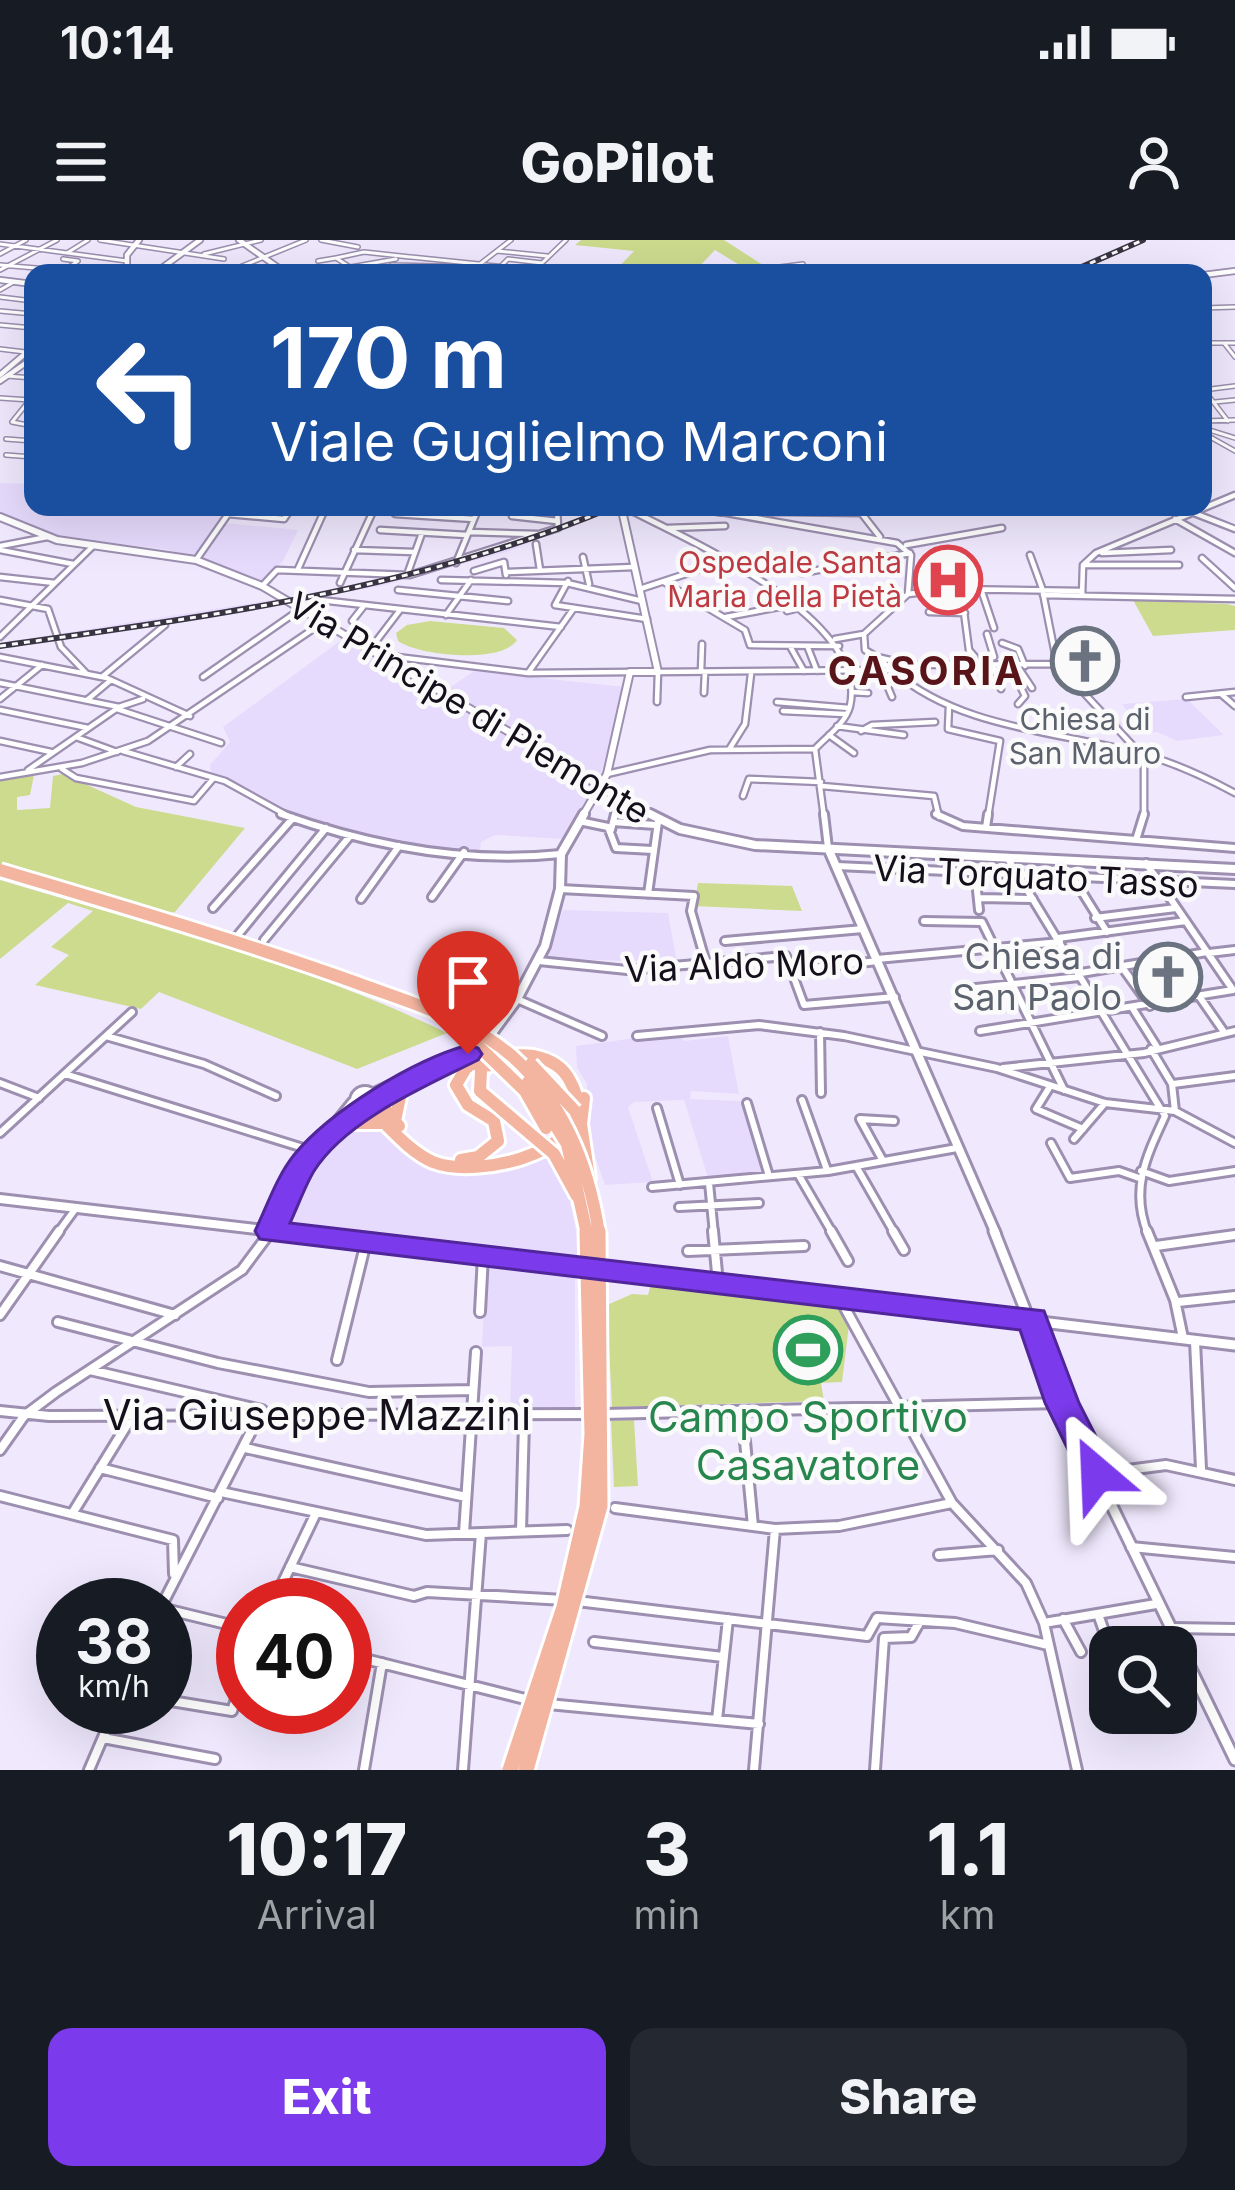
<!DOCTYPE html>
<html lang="en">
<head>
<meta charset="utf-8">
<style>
	:root { --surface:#171b24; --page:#242831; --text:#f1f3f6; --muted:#9ea1a6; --accent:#7c3aed }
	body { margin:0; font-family:Inter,sans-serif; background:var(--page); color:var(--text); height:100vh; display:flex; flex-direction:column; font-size:45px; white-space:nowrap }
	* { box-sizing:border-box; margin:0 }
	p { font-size:39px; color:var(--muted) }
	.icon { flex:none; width:66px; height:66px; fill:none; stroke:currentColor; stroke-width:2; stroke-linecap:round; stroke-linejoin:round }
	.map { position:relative; height:1530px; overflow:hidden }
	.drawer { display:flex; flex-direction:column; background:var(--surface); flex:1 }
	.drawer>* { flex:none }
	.banner { position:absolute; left:24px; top:24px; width:1188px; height:252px; border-radius:24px; box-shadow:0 12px 48px #0002; background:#1a4fa0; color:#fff; overflow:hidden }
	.controls { position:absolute; left:1089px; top:1386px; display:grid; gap:24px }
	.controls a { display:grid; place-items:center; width:108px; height:108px; border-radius:24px; background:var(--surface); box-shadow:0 12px 48px #0002; font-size:60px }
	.speed { position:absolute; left:36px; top:1338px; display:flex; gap:24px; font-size:60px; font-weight:700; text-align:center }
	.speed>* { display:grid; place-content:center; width:156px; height:156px; border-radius:50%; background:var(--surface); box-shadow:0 12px 48px #0002; line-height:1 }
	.speed small { font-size:30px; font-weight:400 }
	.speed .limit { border:18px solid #d22; background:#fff; color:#111 }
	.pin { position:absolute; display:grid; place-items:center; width:102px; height:102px; color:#fff; margin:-123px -51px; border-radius:50% 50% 50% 0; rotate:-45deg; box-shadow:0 0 12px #0007 }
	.pin .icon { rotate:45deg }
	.me { position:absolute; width:132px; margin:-66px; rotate:334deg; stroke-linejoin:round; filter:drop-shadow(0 0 9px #0008) }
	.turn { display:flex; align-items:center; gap:42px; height:252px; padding:0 48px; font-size:54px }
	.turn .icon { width:156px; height:156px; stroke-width:2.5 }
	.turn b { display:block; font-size:84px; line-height:102px }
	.eta { display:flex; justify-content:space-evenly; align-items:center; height:204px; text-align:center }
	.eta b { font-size:72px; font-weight:800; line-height:84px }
	.primary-button { display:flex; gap:24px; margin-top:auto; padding:24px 48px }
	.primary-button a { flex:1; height:138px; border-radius:24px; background:var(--accent); color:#fff; font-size:48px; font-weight:800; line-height:138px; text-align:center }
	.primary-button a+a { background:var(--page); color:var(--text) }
	.status { display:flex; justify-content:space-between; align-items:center; height:84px; padding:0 60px; background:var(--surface); direction:ltr }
	.status svg { height:33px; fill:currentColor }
	header { display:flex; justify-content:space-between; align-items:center; height:156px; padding:0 48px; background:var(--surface); font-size:54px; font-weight:800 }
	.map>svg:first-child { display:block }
	.built { fill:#e7dbfd }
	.green { fill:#cddb8e }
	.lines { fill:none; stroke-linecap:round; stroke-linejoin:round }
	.street-far3-casing { stroke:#9c8fb0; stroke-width:6 }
	.street-far2-casing { stroke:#9c8fb0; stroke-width:9 }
	.street-far1-casing { stroke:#9c8fb0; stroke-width:12 }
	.street-casing { stroke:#9c8fb0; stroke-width:14 }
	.secondary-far3-casing { stroke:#9c8fb0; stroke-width:8 }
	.secondary-far2-casing { stroke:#9c8fb0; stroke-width:10 }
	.secondary-far1-casing { stroke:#9c8fb0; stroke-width:14 }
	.secondary-casing { stroke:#9c8fb0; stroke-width:15 }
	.highway-casing { stroke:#fff; stroke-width:18 }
	.street-far3 { stroke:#fff; stroke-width:3 }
	.street-far2 { stroke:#fff; stroke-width:4.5 }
	.street-far1 { stroke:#fff; stroke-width:6 }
	.street { stroke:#fff; stroke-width:8 }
	.secondary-far3 { stroke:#fff; stroke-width:4.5 }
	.secondary-far2 { stroke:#fff; stroke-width:6 }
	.secondary-far1 { stroke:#fff; stroke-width:8 }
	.secondary { stroke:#fff; stroke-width:9 }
	.highway { stroke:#f3b5a0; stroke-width:12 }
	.rail-casing { stroke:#393442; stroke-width:6 }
	.rail { stroke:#fafafa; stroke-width:3; stroke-dasharray:6; stroke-linecap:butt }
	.secondary-bridge-casing { stroke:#9c8fb0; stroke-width:10; stroke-linecap:butt }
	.highway-bridge-far1-casing { stroke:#fff; stroke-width:18; stroke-linecap:butt }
	.highway-bridge-casing { stroke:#fff; stroke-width:21; stroke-linecap:butt }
	.secondary-bridge { stroke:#fff; stroke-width:6 }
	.highway-bridge-far1 { stroke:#f3b5a0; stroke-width:12 }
	.highway-bridge { stroke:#f3b5a0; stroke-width:15 }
	.route { fill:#7c3aed; stroke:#51269a; stroke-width:3 }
	.labels { text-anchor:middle; stroke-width:9; stroke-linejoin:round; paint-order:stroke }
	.far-health-label { font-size:30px; fill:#be3a42; stroke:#fafafa; text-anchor:end }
	.far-worship-label { font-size:30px; fill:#5b616d; stroke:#fafafa }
	.street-label { font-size:36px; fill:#140f1b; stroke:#fafafa }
	.worship-label { font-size:36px; fill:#5b616d; stroke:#fafafa; text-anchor:end }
	.far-district-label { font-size:39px; font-weight:bold; letter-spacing:3px; fill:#59141a; stroke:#fafafa }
	.near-street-label { font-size:42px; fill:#140f1b; stroke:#fafafa }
	.near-leisure-label { font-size:42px; fill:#27864d; stroke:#fafafa }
</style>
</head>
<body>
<div class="status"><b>10:14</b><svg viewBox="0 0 49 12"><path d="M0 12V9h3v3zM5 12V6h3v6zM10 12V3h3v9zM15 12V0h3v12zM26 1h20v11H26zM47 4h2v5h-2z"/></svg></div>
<header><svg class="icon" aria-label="menu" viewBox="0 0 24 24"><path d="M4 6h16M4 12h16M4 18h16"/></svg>GoPilot<svg class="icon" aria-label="person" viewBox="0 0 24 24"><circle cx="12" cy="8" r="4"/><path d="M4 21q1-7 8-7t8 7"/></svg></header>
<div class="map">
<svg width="1235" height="1530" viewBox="0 0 1235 1530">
	<rect width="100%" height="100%" fill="#f0e9fe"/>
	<path class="built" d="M0 243 33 244V267H232L195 317 165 309 54 297 0 275Z
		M605 267H617L506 312 381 346 0 407V403L385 342 498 310Z
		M224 283 298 290 283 321 263 341 199 318Z
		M344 398 439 455 474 431 625 447 600 538 564 599 495 595 481 602 480 612 392 602 281 571 242 545 211 536 210 525 230 502 223 487Z
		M1187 459 1224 495 1177 501 1157 492 1123 495 1114 483 1135 481 1122 464Z
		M563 670 668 673 677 723 546 718Z
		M680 792 684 801 728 796 739 854 691 851 690 859 740 861 763 933 708 938 684 860 634 862 628 867 653 942 605 945 584 885 587 844 577 828 576 806Z
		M377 885 418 922 444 932 489 933 548 916 567 946 582 1021 283 986 281 980 317 916 344 891Z
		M486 1020 575 1030V1169L510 1170 512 1106 482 1107Z"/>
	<path class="green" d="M581 0H724L763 25 746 29 715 10 693 33H613L634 11 575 5Z
		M1133 360 1227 364 1235 366V390L1153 396Z
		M430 381 504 388 517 400C502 424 419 416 398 401L396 393 407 385Z
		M63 534 136 567 245 588 175 672 166 674 0 626V540L34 535 30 555 17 557V570L50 568 53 536Z
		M0 640C150 685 307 725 447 793L357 829 159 752 141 769 35 745 69 715 51 707 93 671 68 663 0 719Z
		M698 643 792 646 802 671 694 666Z
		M651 1043 839 1066 849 1085 842 1142 821 1143 824 1161 612 1167 607 1065 632 1054 648 1055Z
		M634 1180 638 1246 614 1247 611 1181Z"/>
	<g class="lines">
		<defs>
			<path id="street-far3" d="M100 0 224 19
				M321 0 358 7
				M0 4 127 21
				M497 11 547 16
				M67 13 88 0
				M0 14 26 0
				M204 14 261 0
				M411 17 479 24
				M63 19 78 21 65 30
				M318 21 336 18
				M480 24 511 0
				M0 25 96 33
				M392 25 479 27
				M485 25 570 33
				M501 26 508 19 542 23 566 0
				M0 30 57 0
				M230 31 306 0
				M205 33 211 28
				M317 33 396 19
				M359 33 336 18 364 12 410 17
				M732 33 803 24
				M0 50 14 42
				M0 57 33 61
				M1203 68 1235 67
				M0 71 33 74
				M0 85 33 88
				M1203 103H1235
				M1224 103 1235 117
				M0 109 25 112
				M7 136 33 138
				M1203 150 1235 146
				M1204 150 1228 181
				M33 156 12 182 33 186
				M0 158 30 160
				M1215 162 1235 160
				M1203 181 1235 180
				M1203 188 1235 198
				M1203 193 1235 211
				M6 199 33 201
				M6 215 33 217"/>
			<path id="street-far2" d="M501 267 557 274
				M760 267 857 268
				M1168 267 1183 276
				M626 268C688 300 870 378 850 466 846 483 826 497 815 509L824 577
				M787 268V272L861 273
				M859 270 880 297
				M721 272 897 303 911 315 908 354
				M772 272H787
				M1194 273 1235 289
				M228 274 284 279 292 267
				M395 274 474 279
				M512 276 557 281
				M1175 279 1235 313
				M668 288 725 286
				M380 290 467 295
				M469 292 537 294
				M536 304 540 330
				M906 305 1002 288
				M0 306 47 297
				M0 310 73 324
				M354 310 414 312
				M1102 313 1171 310
				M1030 315 1042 348 1057 424
				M583 317 589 344
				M1202 318 1235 348
				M196 320 233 267
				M456 323 479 267
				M1083 325H1179
				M298 329 326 267
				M474 331 504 322 506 335
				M506 332 634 327
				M802 333 910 313
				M407 335 422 293
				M0 337 55 343
				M441 340 567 343 642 361
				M568 341 555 365 647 379
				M664 342 745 390 750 405 839 406
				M340 343 375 267
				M262 346 277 330 410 335 558 288 557 267
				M640 349 722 322
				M961 349 969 410 975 417 970 425
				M981 349 994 388
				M398 350 508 361
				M1043 355 1235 359
				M1082 356 1083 325 1096 313 1235 255
				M0 360 48 369 61 407 86 433
				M320 360 561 387
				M787 371 799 368
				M929 372 965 373
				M446 375 471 340
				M726 377 790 365
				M352 381 363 367
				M864 394 865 410 877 417
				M987 394 994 417 989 418V426
				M0 397 94 305
				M835 399 864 394 908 354 949 349 1081 351
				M1002 403 1018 409 1025 426
				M371 408 400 370
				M791 408 804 431
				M808 408 817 431
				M381 415 528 433 630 432
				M0 417 107 438 190 476
				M877 417 911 425 892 430Z
				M1057 424 1136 509
				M911 425 1057 424
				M993 426 1001 449
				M1011 427 1025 456 1018 464
				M1018 427 1032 448
				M892 430C962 491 1064 491 1149 516 1180 525 1207 538 1235 553
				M701 431 702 404
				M528 433 574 368
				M882 433 892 457
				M103 436 165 385
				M203 437 302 368
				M0 443 119 467
				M852 452 868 453
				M704 453 705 432
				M1221 454 1235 466
				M1186 457 1235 452
				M0 459 42 425
				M87 460 111 440
				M657 462 658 432 892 430
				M777 462 849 468
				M949 466 948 489 1000 501 988 577
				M117 469 221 503
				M0 470 88 488
				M783 471 845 474
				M837 486 904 495
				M861 491 872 485 935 482
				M829 495 854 513
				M76 497 117 512
				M0 501 51 512
				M730 508 745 484 751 434
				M123 511 225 541 290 577
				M176 527 190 514
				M62 529 76 538 194 561 212 540
				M28 530 119 467 143 459
				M607 534 710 510 815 509
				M0 537 82 523 148 501 325 381
				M822 546 934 556 939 577
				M743 556 749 539 821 542
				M615 577 620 560
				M1144 577V512"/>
			<path id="street-far1" d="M281 574C371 606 466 624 561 614
				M824 574 828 608
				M936 574 963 586 1235 608
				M579 581 608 587 616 608 653 610
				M613 582 615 574
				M986 588 988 574
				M611 590 613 582 655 585
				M1136 600 1144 574
				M1007 617 1165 876C1146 917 1130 950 1148 994
				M1146 623 1233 750
				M837 626 1235 644
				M975 631 979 670
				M1074 639 1107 692
				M560 649 694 656 691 671 706 723
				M648 654 658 582
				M432 657 464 612
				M978 658 1033 659
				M361 659 399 606
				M213 668 293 578
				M1095 678 1176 668
				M924 681 982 682 1064 850
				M237 696 326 588
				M1058 698 1186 681
				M264 700 350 596
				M725 701 863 689
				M1209 713 1235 710
				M877 719 1060 702
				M539 721 627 730 786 716 804 765 895 757
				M1122 727 1150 766
				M792 730 878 721
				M1081 733 1207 712
				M957 750 1079 737
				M1199 756 1224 792
				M517 759 602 796
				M1133 769 1157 807
				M980 791 1233 750
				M820 792 821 853
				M106 796 204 824 276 856
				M637 796 759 785 844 796 997 828 1105 863 1175 871 1235 903
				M1151 809 1172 844 1175 871
				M1003 828 1144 813 1235 791
				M65 834 313 911
				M0 843 39 858
				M1173 844 1235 836
				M1049 848 1036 869 1083 889
				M802 860 827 930
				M747 863 769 936
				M657 868 680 945
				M0 893 132 772
				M1074 899 1105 863
				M1051 903 1070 938 1119 931 1139 938
				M883 921 860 879 894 881
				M856 926 895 994
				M1141 931 1169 941 1235 931
				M798 934 833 994
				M709 943 714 994
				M652 947 828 931 957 908
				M679 967 759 963
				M57 994 76 968"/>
			<path id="street" d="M713 991 718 1043
				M831 991 848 1021
				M893 991 904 1010
				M1147 991 1175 1060 1183 1098
				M1156 1006 1235 995
				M688 1011 804 1006
				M0 1026 175 1075
				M840 1059 952 1263 1026 1343 1044 1383 1077 1530
				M1178 1062 1235 1056
				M480 1072 483 1016
				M0 1075 59 991
				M58 1082 218 1123 369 1152 472 1150
				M1195 1101 1201 1229
				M337 1120 366 1002
				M90 1130 262 1170 162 1365
				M0 1171 49 1176 590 1174
				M604 1174 1062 1163
				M745 1201 753 1286
				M245 1208 466 1257
				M0 1210 24 1176 56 1152 242 1030 271 991
				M100 1228 218 1258
				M1097 1234 1166 1225 1235 1240
				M221 1252 426 1295 567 1290
				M0 1256 173 1300 174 1334
				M615 1268 775 1289 839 1286 952 1263
				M72 1274 133 1175
				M521 1291 524 1182
				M464 1293 476 1112
				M1131 1307 1235 1317
				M939 1315 998 1310
				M290 1327 414 1356 427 1352 564 1360
				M577 1361 867 1396 877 1378 955 1383 1048 1405
				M272 1365 316 1273
				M165 1369 243 1388
				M1099 1377 1110 1408
				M1063 1379 1081 1412
				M1044 1383 1156 1364
				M1171 1388 1235 1389
				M594 1402 723 1417
				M345 1414 529 1460
				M165 1460 232 1471 243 1438
				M548 1464 759 1484
				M717 1480 728 1379
				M103 1498 215 1519
				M89 1530 116 1467
				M364 1530 382 1423
				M463 1530 481 1293
				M754 1530 775 1289
				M875 1530 884 1398 911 1397 920 1381"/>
			<path id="secondary-far3" d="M239 0 286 33
				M127 33V15L139 0
				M155 33 200 0
				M1203 35 1235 31
				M0 40 33 44
				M0 135 33 107
				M0 141 33 118"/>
			<path id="secondary-far2" d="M627 267 623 275 658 432
				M692 267 721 272 726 267
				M0 277 57 300 196 320 262 346 587 538
				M630 432H658
				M616 557 656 577
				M582 577 607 534 630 432"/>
			<path id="secondary-far1" d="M650 574 680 589 755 605 1235 629
				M828 608 996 994
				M489 797 517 759 545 706 560 649 561 614 584 574
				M416 838 477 807
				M355 861a10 10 0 1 1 20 0a10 10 0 1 1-20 0Z
				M372 854 417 833
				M378 859 403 846
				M0 959 299 994
				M271 991 302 925 353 862"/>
			<path id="secondary" d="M274 991 1235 1105
				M994 991 1062 1163 1235 1520"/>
			<path id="highway" d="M584 858 581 884 589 938
				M378 861 399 886
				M369 868C389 886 408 911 433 922 478 940 609 910 570 841 563 827 549 819 533 816 513 813 496 818 481 831
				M395 881 401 852 419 837
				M345 883H386
				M461 920 478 917 498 901 494 881 468 865 456 845 466 828 489 815"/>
		</defs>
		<use href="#street-far3" class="street-far3-casing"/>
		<use href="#street-far2" class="street-far2-casing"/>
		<use href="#street-far1" class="street-far1-casing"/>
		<use href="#street" class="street-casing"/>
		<use href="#secondary-far3" class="secondary-far3-casing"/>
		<use href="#secondary-far2" class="secondary-far2-casing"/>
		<use href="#secondary-far1" class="secondary-far1-casing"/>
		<use href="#secondary" class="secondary-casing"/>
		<use href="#highway" class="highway-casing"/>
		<use href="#street-far3" class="street-far3"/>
		<use href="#street-far2" class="street-far2"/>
		<use href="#street-far1" class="street-far1"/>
		<use href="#street" class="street"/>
		<use href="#secondary-far3" class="secondary-far3"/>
		<use href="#secondary-far2" class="secondary-far2"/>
		<use href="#secondary-far1" class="secondary-far1"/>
		<use href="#secondary" class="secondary"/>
		<use href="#highway" class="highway"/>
		<defs>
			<path id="rail" d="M1068 33 1143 0
				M0 406C210 376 416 350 613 267"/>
		</defs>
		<use href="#rail" class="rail-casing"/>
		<use href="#rail" class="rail"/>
		<defs>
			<path id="secondary-bridge" d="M587 538 616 557"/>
			<path id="highway-bridge-far1" d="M0 630C120 666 240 701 357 743 411 763 470 779 513 817 565 864 589 927 599 994
				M469 797 525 851 546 888
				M531 824 575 871
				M481 831 480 851 554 914 577 956
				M528 842 567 904 587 994"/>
			<path id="highway-bridge" d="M510 1530 564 1367 587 1267 592 1194 587 991
				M526 1530 600 1266 598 991"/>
		</defs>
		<use href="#secondary-bridge" class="secondary-bridge-casing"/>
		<use href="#highway-bridge-far1" class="highway-bridge-far1-casing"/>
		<use href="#highway-bridge" class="highway-bridge-casing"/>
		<use href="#secondary-bridge" class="secondary-bridge"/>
		<use href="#highway-bridge-far1" class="highway-bridge-far1"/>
		<use href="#highway-bridge" class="highway-bridge"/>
	</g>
	<path class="route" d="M468 805 478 808 482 814 478 820C426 846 346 880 314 931 305 946 298 966 290 983L1044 1071 1079 1163 1115 1234 1110 1244 1097 1248 1085 1244 1045 1163 1020 1090 260 999 255 991C267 966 277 936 294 915 330 871 413 820 468 805Z"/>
	<defs>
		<symbol id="hospital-ring" viewBox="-11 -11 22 22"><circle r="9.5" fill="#fafafa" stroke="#e0444e" stroke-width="1.5"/><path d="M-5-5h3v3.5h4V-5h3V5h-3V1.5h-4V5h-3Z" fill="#e0444e"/></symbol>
		<symbol id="church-ring" viewBox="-11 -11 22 22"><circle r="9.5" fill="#fafafa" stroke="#6b7280" stroke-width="1.5"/><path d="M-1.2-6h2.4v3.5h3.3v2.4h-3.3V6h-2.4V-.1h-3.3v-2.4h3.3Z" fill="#6b7280"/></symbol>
		<symbol id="stadium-ring" viewBox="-11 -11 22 22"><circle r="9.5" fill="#fafafa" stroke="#2e9e5b" stroke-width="1.5"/><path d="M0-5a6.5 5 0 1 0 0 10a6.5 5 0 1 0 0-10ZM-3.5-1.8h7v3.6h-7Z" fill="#2e9e5b"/></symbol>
	</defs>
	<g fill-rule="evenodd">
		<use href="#hospital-ring" x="910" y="302" width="76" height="76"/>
		<use href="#church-ring" x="1047" y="383" width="76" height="76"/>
		<use href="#church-ring" x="1130" y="699" width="76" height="76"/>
		<use href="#stadium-ring" x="770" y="1072" width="76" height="76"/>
	</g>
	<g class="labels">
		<g class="far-health-label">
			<text x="902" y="333">Ospedale Santa<tspan x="902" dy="34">Maria della Pietà</tspan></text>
		</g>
		<g class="far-worship-label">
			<text x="1085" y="490">Chiesa di<tspan x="1085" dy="34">San Mauro</tspan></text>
		</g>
		<g class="street-label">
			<text transform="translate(469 468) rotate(31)" y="13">Via Principe di Piemonte</text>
			<text transform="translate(1036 636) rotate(3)" y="13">Via Torquato Tasso</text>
			<text transform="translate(744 725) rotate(-2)" y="13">Via Aldo Moro</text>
		</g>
		<g class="worship-label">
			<text x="1122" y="729">Chiesa di<tspan x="1122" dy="41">San Paolo</tspan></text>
		</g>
		<g class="far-district-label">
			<text x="927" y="445">CASORIA</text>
		</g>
		<g class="near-street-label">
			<text x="317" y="1190">Via Giuseppe Mazzini</text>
		</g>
		<g class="near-leisure-label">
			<text x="808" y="1192">Campo Sportivo<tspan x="808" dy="48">Casavatore</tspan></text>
		</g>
	</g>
</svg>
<div class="controls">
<a><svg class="icon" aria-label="search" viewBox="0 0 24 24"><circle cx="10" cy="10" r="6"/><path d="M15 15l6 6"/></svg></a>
</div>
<div class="speed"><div>38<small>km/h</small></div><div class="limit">40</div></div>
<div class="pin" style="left:468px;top:814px;background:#d93025"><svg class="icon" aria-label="arrive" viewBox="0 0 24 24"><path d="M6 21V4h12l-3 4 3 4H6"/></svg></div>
<svg class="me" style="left:1097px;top:1234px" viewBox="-20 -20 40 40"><path d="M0-17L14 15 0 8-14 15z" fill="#7c3aed" stroke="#fff" stroke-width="4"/></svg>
<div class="banner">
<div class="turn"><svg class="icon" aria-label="left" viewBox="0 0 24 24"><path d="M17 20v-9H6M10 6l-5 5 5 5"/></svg><div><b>170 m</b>Viale Guglielmo Marconi</div></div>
</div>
</div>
<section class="drawer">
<div class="eta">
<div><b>10:17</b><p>Arrival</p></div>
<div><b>3</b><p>min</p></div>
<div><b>1.1</b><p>km</p></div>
</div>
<div class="primary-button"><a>Exit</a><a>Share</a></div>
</section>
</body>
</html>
